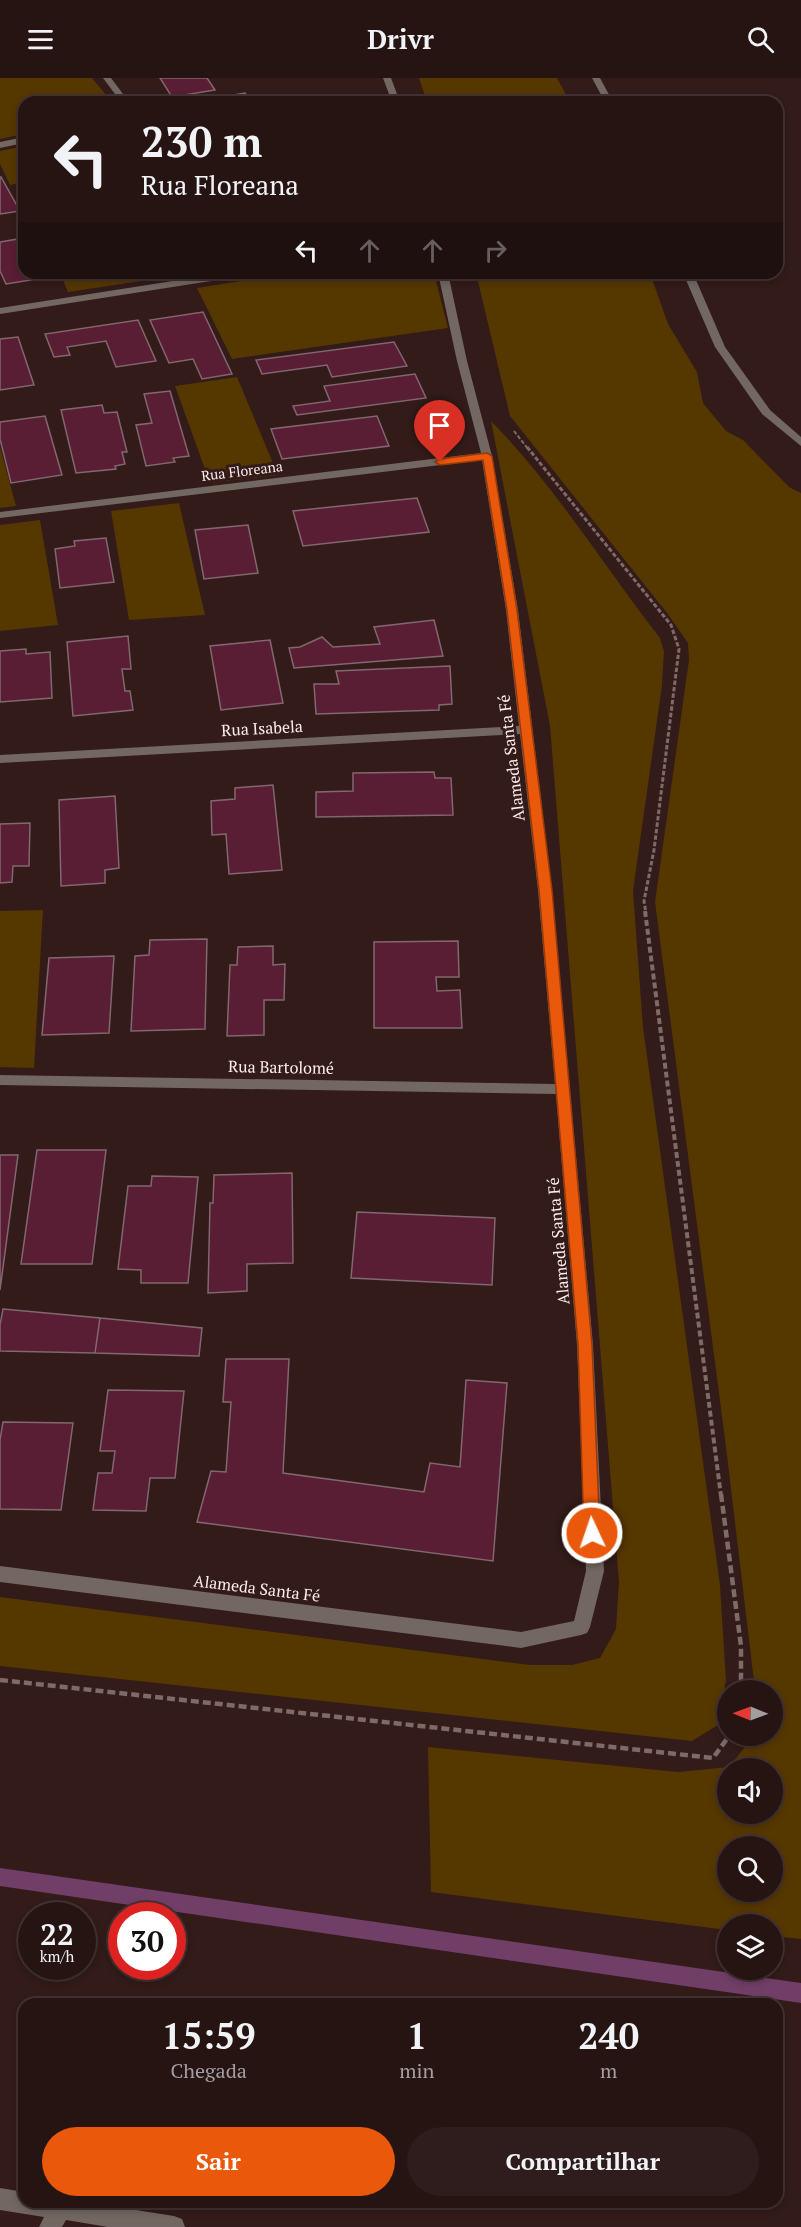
<!DOCTYPE html>
<html lang="pt">
<head>
<meta charset="utf-8">
<style>
	:root { --surface:#261413; --page:#2e1d1c; --text:#f1f3f6; --muted:#a49ea0; --line:#423333; --accent:#ea580c }
	body { margin:0; font-family:"PT Serif",serif; background:var(--page); color:var(--text); height:100vh; display:flex; flex-direction:column; font-size:22px; white-space:nowrap }
	* { box-sizing:border-box; margin:0 }
	p { font-size:20px; color:var(--muted) }
	.icon { flex:none; width:33px; height:33px; fill:none; stroke:currentColor; stroke-width:2; stroke-linecap:round; stroke-linejoin:round }
	.map { position:relative; flex:1; overflow:hidden }
	.drawer { position:absolute; left:18px; top:1920px; width:765px; height:210px; display:flex; flex-direction:column; background:var(--surface); border-radius:18px; box-shadow:0 3px 9px #0003,0 0 0 2px var(--line) }
	.drawer>* { flex:none }
	.top-card { position:absolute; left:18px; top:18px; width:765px; height:183px; border-radius:18px; box-shadow:0 3px 9px #0003,0 0 0 2px var(--line); background:#261413; color:var(--text); overflow:hidden }
	.needle { width:39px; rotate:271deg }
	.fabs { position:absolute; left:717px; top:1602px; display:grid; gap:12px }
	.fabs a { display:grid; place-items:center; width:66px; height:66px; border-radius:50%; background:var(--surface); box-shadow:0 3px 9px #0003,0 0 0 2px var(--line); font-size:30px }
	.speed { position:absolute; left:18px; top:1824px; display:flex; gap:12px; font-size:30px; font-weight:700; text-align:center }
	.speed>* { display:grid; place-content:center; width:78px; height:78px; border-radius:50%; background:var(--surface); box-shadow:0 3px 9px #0003,0 0 0 2px var(--line); line-height:1 }
	.speed small { font-size:15px; font-weight:400 }
	.speed .limit { border:9px solid #d22; background:#fff; color:#111 }
	.pin { position:absolute; display:grid; place-items:center; width:51px; height:51px; color:#fff; margin:-62px -26px; border-radius:50% 50% 50% 0; rotate:-45deg; box-shadow:0 0 6px #0007 }
	.pin .icon { rotate:45deg }
	.me { position:absolute; width:66px; margin:-33px; rotate:357deg; stroke-linejoin:round; filter:drop-shadow(0 0 4px #0008) }
	.turn { display:flex; align-items:center; gap:21px; height:126px; padding:0 24px; font-size:27px }
	.turn .icon { width:78px; height:78px; stroke-width:2.5 }
	.turn b { display:block; font-size:42px; line-height:51px }
	.lanes { display:flex; align-items:center; height:57px; padding:0 24px; background:#0003; justify-content:center; gap:30px; direction:ltr }
	.lanes .off { opacity:.35 }
	.eta { display:flex; justify-content:space-evenly; align-items:center; height:102px; text-align:center }
	.eta b { font-size:36px; font-weight:700; line-height:42px }
	.button { display:flex; gap:12px; margin-top:auto; padding:12px 24px }
	.button a { flex:1; height:69px; border-radius:36px; background:var(--accent); color:#fff; font-size:24px; font-weight:700; line-height:69px; text-align:center }
	.button a+a { background:var(--page); color:var(--text) }
	header { display:flex; justify-content:space-between; align-items:center; height:78px; padding:0 24px; background:var(--surface); font-size:27px; font-weight:700 }
	.map>svg:first-child { display:block }
	.green { fill:#553700; fill-rule:evenodd }
	.lines { fill:none; stroke-linecap:round; stroke-linejoin:round }
	.stream { fill:#713e68; fill-rule:evenodd }
	.building { fill:#591d34; stroke:#82676f; stroke-width:1.5 }
	.path-far3 { stroke:#7e6a68; stroke-width:2; stroke-dasharray:4 2; stroke-linecap:butt }
	.path-far2 { stroke:#7e6a68; stroke-width:3; stroke-dasharray:4.5 2; stroke-linecap:butt }
	.path-far1 { stroke:#7e6a68; stroke-width:4; stroke-dasharray:6 3; stroke-linecap:butt }
	.path { stroke:#7e6a68; stroke-width:4.5; stroke-dasharray:8 4; stroke-linecap:butt }
	.minor { fill:#726761; fill-rule:evenodd }
	.route { fill:#ea580c; stroke:#983908; stroke-width:1.5 }
	.labels { text-anchor:middle; stroke-width:6; stroke-linejoin:round; paint-order:stroke }
	.far-street-label { font-size:14px; fill:#fdeceb; stroke:#321b19 }
	.street-label { font-size:16px; fill:#fdeceb; stroke:#321b19 }
</style>
</head>
<body>
<header><svg class="icon" aria-label="menu" viewBox="0 0 24 24"><path d="M4 6h16M4 12h16M4 18h16"/></svg>Drivr<svg class="icon" aria-label="search" viewBox="0 0 24 24"><circle cx="10" cy="10" r="6"/><path d="M15 15l6 6"/></svg></header>
<div class="map">
<svg width="801" height="2149" viewBox="0 0 801 2149">
	<rect width="100%" height="100%" fill="#321b19"/>
	<path class="green" d="M0 0H92L112 24H24V56L0 61Z
		M419 0H557L570 24H427Z
		M24 68V104L10 107 0 86V73Z
		M60 195H194L68 214Z
		M291 195H434L448 250 232 281 197 210Z
		M476 195H650L668 246 697 294 703 325 726 353 743 362 789 409 801 415V1861L773 1858 772 1846H728L727 1852 431 1814 428 1669 678 1694 729 1689 748 1665 749 1658H772V1612H755L726 1369 655 824 689 582 688 565 667 535 510 338ZM728 1690H772V1736H728ZM728 1768H772V1814H728Z
		M237 299 278 397 210 405 175 308Z
		M491 343C555 408 604 488 660 560L664 573 662 607 633 813 643 949 720 1507 726 1602 718 1647 692 1663 0 1588V1519L530 1587H572L600 1580 616 1551 619 1504 550 648Z
		M0 369 16 428 0 430Z
		M179 425 205 537 129 542 111 433Z
		M40 442 58 547 0 553V447Z
		M43 832 34 990 0 989V833Z"/>
	<g class="lines">
		<path class="stream" d="M0 1790 801 1905V1925L0 1808Z"/>
	</g>
	<path class="building" d="M160 0H207L215 12 172 19Z
		M245 15 252 24H192Z
		M0 99H1L20 133 0 136Z
		M24 160V195H48L50 199 6 206 0 193V164Z
		M203 234 232 296 202 301 193 281 169 285 150 242Z
		M138 242 156 283 116 289 106 263 67 269 70 277 54 279 45 256Z
		M18 259 34 307 0 312V261Z
		M394 264 407 288 332 299 327 287 262 296 256 282Z
		M415 296 426 320 297 337 293 328 330 323 324 308Z
		M170 313 189 378 173 380 175 384 146 388 136 347 152 345 144 316Z
		M102 327 104 335 117 334 127 374H122L125 386 115 388 116 391 76 395 61 332Z
		M45 338 62 397 11 405 0 361V344Z
		M377 338 389 368 282 381 271 351Z
		M417 420 429 454 303 468 293 433Z
		M248 447 258 495 204 501 195 452Z
		M106 460 114 504 60 510 55 471 75 468 74 463Z
		M434 542 443 578 294 590 289 570 300 569 322 559 333 569 380 566 374 549Z
		M128 558 131 591H122L125 613H130L133 632 73 638 67 564Z
		M270 562 283 625 221 632 210 568Z
		M26 571V576L50 574 52 620 0 624V573Z
		M450 588 452 626 439 627V632L316 636 314 606H339L336 593Z
		M434 694 435 700H451L453 737 316 739V714L353 713V695Z
		M273 707 282 792 229 796 226 756 212 757 211 723 235 721V710Z
		M115 718 119 790 105 792V805L61 808 59 722Z
		M30 745 29 788H13L12 804 0 805V746Z
		M207 861 205 951 131 953 135 878 149 877 150 862Z
		M458 863 459 899H436L437 913 460 912 462 950H374V864Z
		M273 868V887L285 886 284 922H264V957L227 958 230 887H237L238 869Z
		M114 878 109 955 42 957 49 880Z
		M37 1072H106L92 1186H21Z
		M0 1077H18L0 1212Z
		M292 1095 293 1185 247 1186V1213L208 1215 210 1125H213L214 1097Z
		M152 1098 198 1099 188 1205H141V1192L118 1191 128 1108H151Z
		M357 1134 495 1140 492 1207 351 1200Z
		M3 1231 100 1240 95 1275 0 1273V1247Z
		M100 1240 202 1250 199 1278 95 1275Z
		M226 1281H289L283 1395 424 1414 430 1385 460 1389 466 1302 507 1305 493 1483 197 1444 211 1393 226 1394 231 1324H223Z
		M108 1312 184 1313 175 1400H150L146 1433 93 1432 98 1395H112L115 1373H100Z
		M3 1344 73 1345 61 1432 0 1431V1362Z"/>
	<g class="lines">
		<path class="path-far3" d="M514 353 528 371"/>
		<path class="path-far2" d="M527 369 671 547 679 571 654 772 644 823 646 835"/>
		<path class="path-far1" d="M645 833 721 1418"/>
		<path class="path" d="M721 1416 741 1568V1612
			M0 1602 713 1680 729 1658"/>
		<path class="minor" d="M103 0H111L129 24H121Z
			M383 0H391L400 24H392Z
			M592 0H600L613 24H605Z
			M24 59V65L0 70V64Z
			M224 195H248L243 198 0 236V230Z
			M438 195H448L467 283 492 378 518 532 552 812 593 1267 604 1493 590 1549 587 1555 581 1557 521 1570 0 1504V1488L521 1554 574 1543 586 1493 577 1267 556 1016 0 1007V997L555 1006 538 812 520 656 0 685V677L519 648 506 532 482 382 0 440V434L481 375 457 283Z
			M683 195H693L725 269 770 332 801 359V368L762 336 715 269Z
			M0 2110 24 2114V2124H85L174 2138 182 2141 185 2149H108L66 2142 62 2149H39L44 2139 0 2132Z"/>
	</g>
	<path class="route" d="M487 375 492 378 517 532 552 812 592 1267 600 1455 598 1460 592 1462 587 1460 584 1455 578 1267 539 812 507 532 483 382 440 387 435 384 440 381Z"/>
	<g class="labels">
		<g class="far-street-label">
			<text transform="translate(242 393) rotate(-7)" y="5">Rua Floreana</text>
		</g>
		<g class="street-label">
			<text transform="translate(262 650) rotate(-3)" y="6">Rua Isabela</text>
			<text transform="translate(511 680) rotate(-97)" y="6">Alameda Santa Fé</text>
			<text transform="translate(281 989) rotate(1)" y="6">Rua Bartolomé</text>
			<text transform="translate(558 1163) rotate(-95)" y="6">Alameda Santa Fé</text>
			<text transform="translate(257 1510) rotate(7)" y="6">Alameda Santa Fé</text>
		</g>
	</g>
</svg>
<div class="fabs">
<a><svg class="needle" viewBox="-14 -14 28 28"><path d="M0-13l5 13h-10z" fill="#e53935"/><path d="M0 13l5-13h-10z" fill="#a49ea0"/></svg></a>
<a><svg class="icon" aria-label="sound" viewBox="0 0 24 24"><path d="M4 9h4l5-4v14l-5-4H4zM17 9q2 3 0 6"/></svg></a>
<a><svg class="icon" aria-label="search" viewBox="0 0 24 24"><circle cx="10" cy="10" r="6"/><path d="M15 15l6 6"/></svg></a>
<a><svg class="icon" aria-label="layers" viewBox="0 0 24 24"><path d="M12 4l9 5-9 5-9-5zM3 14l9 5 9-5"/></svg></a>
</div>
<div class="speed"><div>22<small>km/h</small></div><div class="limit">30</div></div>
<div class="pin" style="left:440px;top:384px;background:#d93025"><svg class="icon" aria-label="arrive" viewBox="0 0 24 24"><path d="M6 21V4h12l-3 4 3 4H6"/></svg></div>
<svg class="me" style="left:592px;top:1455px" viewBox="-20 -20 40 40"><circle r="17" fill="#ea580c" stroke="#fff" stroke-width="3"/><path d="M0-11L8 9 0 5-8 9z" fill="#fff"/></svg>
<div class="top-card">
<div class="turn"><svg class="icon" aria-label="left" viewBox="0 0 24 24"><path d="M17 20v-9H6M10 6l-5 5 5 5"/></svg><div><b>230 m</b>Rua Floreana</div></div>
<div class="lanes"><svg class="icon" aria-label="left" viewBox="0 0 24 24"><path d="M17 20v-9H6M10 6l-5 5 5 5"/></svg><svg class="icon off" aria-label="ahead" viewBox="0 0 24 24"><path d="M12 20V5M6 11l6-6 6 6"/></svg><svg class="icon off" aria-label="ahead" viewBox="0 0 24 24"><path d="M12 20V5M6 11l6-6 6 6"/></svg><svg class="icon off" aria-label="right" viewBox="0 0 24 24"><path d="M7 20v-9h11M14 6l5 5-5 5"/></svg></div>
</div>
<section class="drawer">
<div class="eta">
<div><b>15:59</b><p>Chegada</p></div>
<div><b>1</b><p>min</p></div>
<div><b>240</b><p>m</p></div>
</div>
<div class="button"><a>Sair</a><a>Compartilhar</a></div>
</section>
</div>
</body>
</html>
